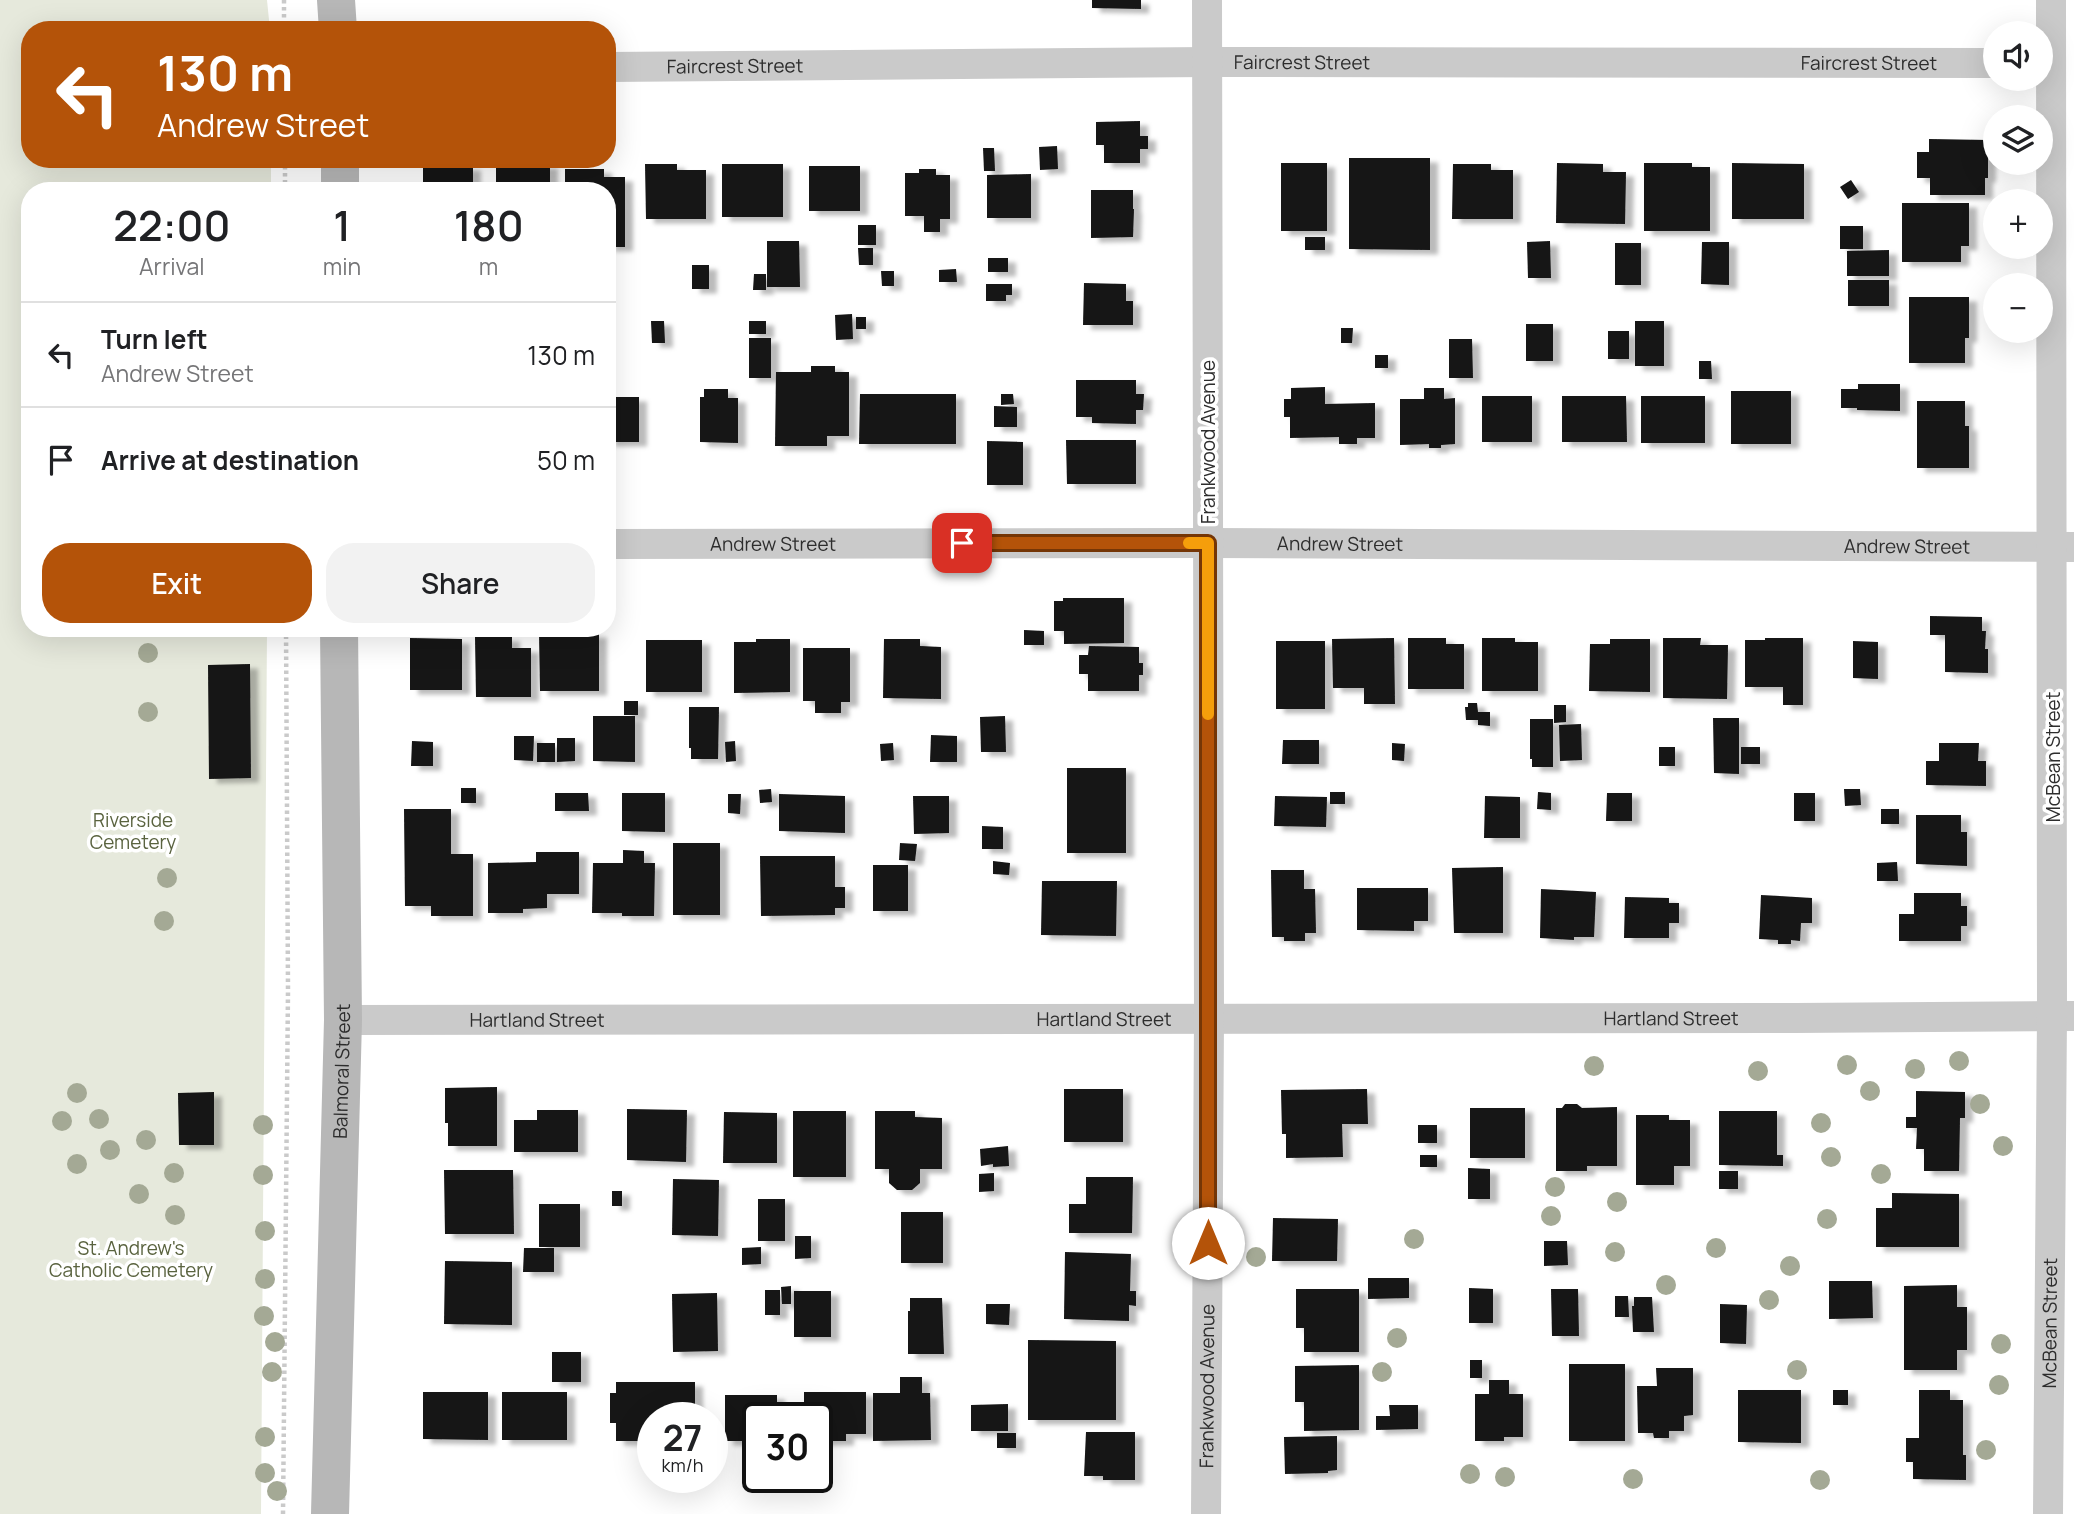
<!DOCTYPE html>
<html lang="en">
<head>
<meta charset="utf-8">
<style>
	:root { --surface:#fff; --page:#f2f2f2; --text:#202124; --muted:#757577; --line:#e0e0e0; --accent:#b45309 }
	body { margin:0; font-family:Manrope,sans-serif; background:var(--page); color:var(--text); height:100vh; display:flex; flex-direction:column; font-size:26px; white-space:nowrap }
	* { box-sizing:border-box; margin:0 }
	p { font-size:23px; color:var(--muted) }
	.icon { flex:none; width:38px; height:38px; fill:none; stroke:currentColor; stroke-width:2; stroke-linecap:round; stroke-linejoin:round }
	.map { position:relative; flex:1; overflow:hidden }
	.sheet { position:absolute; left:21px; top:182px; width:595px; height:455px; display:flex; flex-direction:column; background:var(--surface); border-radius:28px; box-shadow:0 7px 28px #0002 }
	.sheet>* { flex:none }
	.top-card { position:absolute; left:21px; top:21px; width:595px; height:147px; border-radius:28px; box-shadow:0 7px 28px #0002; background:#b45309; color:#fff; overflow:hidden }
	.fabs { position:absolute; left:1983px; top:21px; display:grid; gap:14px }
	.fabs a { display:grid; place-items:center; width:70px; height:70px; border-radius:50%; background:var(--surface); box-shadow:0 7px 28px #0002; font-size:35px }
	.speed { position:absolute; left:637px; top:1402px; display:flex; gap:14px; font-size:35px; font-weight:700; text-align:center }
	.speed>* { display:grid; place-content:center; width:91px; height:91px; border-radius:50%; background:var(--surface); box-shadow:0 7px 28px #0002; line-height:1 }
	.speed small { font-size:18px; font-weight:400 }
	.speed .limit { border:4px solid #111; border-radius:10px; background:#fff; color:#111 }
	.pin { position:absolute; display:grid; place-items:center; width:60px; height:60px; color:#fff; margin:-30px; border-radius:14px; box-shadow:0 4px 10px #0006 }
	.me { position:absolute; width:77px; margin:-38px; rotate:0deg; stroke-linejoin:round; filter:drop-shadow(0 0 5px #0008) }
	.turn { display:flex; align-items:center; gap:24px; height:147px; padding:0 21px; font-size:32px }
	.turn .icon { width:91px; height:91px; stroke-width:2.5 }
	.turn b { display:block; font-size:49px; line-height:60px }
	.eta { display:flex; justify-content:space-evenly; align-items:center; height:119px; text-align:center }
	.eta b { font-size:42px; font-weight:600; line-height:49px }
	.action { display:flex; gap:14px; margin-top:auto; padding:14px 21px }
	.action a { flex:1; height:80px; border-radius:28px; background:var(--accent); color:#fff; font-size:28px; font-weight:600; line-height:80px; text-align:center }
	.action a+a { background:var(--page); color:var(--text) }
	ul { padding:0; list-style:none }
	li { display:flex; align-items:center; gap:21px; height:105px; padding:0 21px; border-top:2px solid var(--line) }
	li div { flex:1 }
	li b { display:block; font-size:26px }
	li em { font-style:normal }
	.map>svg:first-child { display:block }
	.green { fill:#e6e9dc }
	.building { fill:#141414; filter:url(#shadow) }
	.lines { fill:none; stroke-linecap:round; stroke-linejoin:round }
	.path { stroke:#cacaca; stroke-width:4.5; stroke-dasharray:3.5 3.5; stroke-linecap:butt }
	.street { stroke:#cacaca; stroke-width:30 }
	.secondary { stroke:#b7b7b7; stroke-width:38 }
	.tree { fill:#a4a995 }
	.route-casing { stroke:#753606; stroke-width:18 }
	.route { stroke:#b45309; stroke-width:12 }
	.slow { stroke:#f59e0b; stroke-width:12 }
	.labels { text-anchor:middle; stroke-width:7; stroke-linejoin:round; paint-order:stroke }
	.street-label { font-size:19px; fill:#2d2d2d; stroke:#fff }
	.park-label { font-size:19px; fill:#5a633f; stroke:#fff }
</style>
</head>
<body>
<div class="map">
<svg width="2074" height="1514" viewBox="0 0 2074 1514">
	<defs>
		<filter id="shadow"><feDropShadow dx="8" dy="4.5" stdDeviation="2" flood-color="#0004"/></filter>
	</defs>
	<rect width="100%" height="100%" fill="#fff"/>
	<path class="green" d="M0 0H267L270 30H30V159H271V191H30V628H267L261 1514H0Z"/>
	<path class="building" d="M1092 0H1141V9L1092 8Z
		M1140 121V136H1148V149H1140V163H1104V145H1096V122Z
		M1929 139 1988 140V178H1985V195H1930V178H1917V152H1929Z
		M1057 146 1058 169 1040 170 1039 147Z
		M983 148H994L995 171H984Z
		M1349 158H1430V250L1349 249Z
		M423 163H454V166H473V191H423Z
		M1281 163H1327V231H1281Z
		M1557 163 1603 164V172H1626L1625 224 1556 223Z
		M1644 163H1692V167H1710V231H1644Z
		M1732 163 1804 164V219H1732Z
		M496 164H550V191H496Z
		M645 164H677V170H706V219H646Z
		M722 164H783V217H722Z
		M1453 164H1491V170H1513V219H1452Z
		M809 166H860V211H809Z
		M565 169H604V177H625V247H607V191H565Z
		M919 169H936V175H950V219H940V232H924V216H905V173H919Z
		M1031 174V218H987V175Z
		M1851 180 1859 192 1848 199 1840 187Z
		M1091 190H1133V209H1134L1133 237 1091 238Z
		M1902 203H1969V246H1961V262H1902Z
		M858 225H876V245H858Z
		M1840 226H1863V249H1840Z
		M1305 237H1325V250H1305Z
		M767 241H799L800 287H767Z
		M1550 241 1551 278H1528L1527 242Z
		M1702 242H1729V285L1701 284Z
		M1615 243H1641V285H1615Z
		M858 248H873V265H859Z
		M1889 250V276H1847V251Z
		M988 258H1008V272H988Z
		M692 265H709V289H692Z
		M956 269 957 282H939V270Z
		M881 271H894V286H882Z
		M754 274H766V290H753Z
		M1848 280H1889V306H1848Z
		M1084 283 1126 284V301H1133V325H1083Z
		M986 284H1012V295H1006V301H986Z
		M1909 297H1969V338H1965V363H1909Z
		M852 314 853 339 836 340 835 315Z
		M856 317H866V329H856Z
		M651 321H664L665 343H652Z
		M749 321H766V334H749Z
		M1635 321H1664V366H1635Z
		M1526 324H1553V361H1526Z
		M1341 328H1353L1352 343H1341Z
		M1608 331H1629V359H1608Z
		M749 338H771V378H749Z
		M1449 339H1472L1473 378H1449Z
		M1375 355H1388V368H1375Z
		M1699 361H1711L1712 379H1699Z
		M811 366H835V372H849V436H827V446H775L776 372H811Z
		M1076 380H1136V394H1144L1143 410H1136V424L1092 423V417H1076Z
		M1858 384H1900V411L1857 410V408H1841V389H1858Z
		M1325 387V404L1375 403V438H1357V444H1339V437L1290 438V417H1284V399H1291V388Z
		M1424 388H1444V399L1455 398V444L1441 445V448H1429V444L1400 445V399H1424Z
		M704 389H728V398H738V443L700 442V397H704Z
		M1731 391H1791V444H1731Z
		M860 394H956V444H859Z
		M1001 394H1013L1014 404 1001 405Z
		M1482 396H1532V442H1482Z
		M1562 396H1626L1627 442H1562Z
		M1641 396H1705V443H1641Z
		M607 397H639V442H607Z
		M1917 401H1965V426H1969V468H1917Z
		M994 406 1017 407V427H994Z
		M1066 440H1136V484H1067Z
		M987 441 1023 442V485H987Z
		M1063 598H1124V643L1064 644V631H1054V601H1063Z
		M1930 616 1982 617V631H1986L1985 649H1988V673L1945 672V635H1930Z
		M1024 630 1044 631V645H1024Z
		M539 633H599V691H540Z
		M475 637H512V648H531V697H476Z
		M410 638 462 639V690H410Z
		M1394 638 1395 704H1364V688H1333L1332 639Z
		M1408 638H1446V644H1464V689H1408Z
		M1482 638H1515V642H1538V691H1482Z
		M1663 638H1701L1700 645H1728L1727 699 1663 698Z
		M1765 638H1803V705H1783V687H1745V640H1765Z
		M756 639H790V692L734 693V642H756Z
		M884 639H920V646L941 647V699L883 698Z
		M1610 639H1650V692L1589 691 1590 644H1610Z
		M646 640H702V692H646Z
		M1276 641H1325V709H1276Z
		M1853 641 1878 642V679L1853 678Z
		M1089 646 1139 647V663H1143V675H1139V691H1088V674H1079V655H1088Z
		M803 648H850V702H841V713H815V701H803Z
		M250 664 251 778 209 779 208 665Z
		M624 701H638V715H624Z
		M1468 703H1477L1478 712H1490V726L1478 725V720H1466L1465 707H1468Z
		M1554 705H1566V722L1554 723Z
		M689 707H719L718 759H691V748H689Z
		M593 716H635V762L593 761Z
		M1005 716 1006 752H981L980 717Z
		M1713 718H1739V774L1714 773Z
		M1530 719H1553V767H1532V759H1530Z
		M1581 724 1582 760 1560 761 1559 725Z
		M931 735 957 736V762H930Z
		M514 736H534L533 761 514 760Z
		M557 738H575V761L557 762Z
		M1283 740H1319V764H1282Z
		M412 741 433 742V766H411Z
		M735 741 736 761 726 762 725 742Z
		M537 743H555V762H537Z
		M893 743 894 760 881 761 880 744Z
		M1392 743 1405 744 1404 761 1392 760Z
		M1939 743H1979L1978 761H1986V786L1926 785V761H1939Z
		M1659 747H1675V766H1659Z
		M1741 747H1760V764H1741Z
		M1067 768H1126V853H1067Z
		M461 788H476V803H461Z
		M771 789 772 802 760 803 759 790Z
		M1844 789H1860L1861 805 1845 806Z
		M1330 792H1345V804H1330Z
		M1538 792 1551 793V810L1537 809Z
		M555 793H588L589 811H555Z
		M622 793H665V832L622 831Z
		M1607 793H1632V821H1606Z
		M1794 793H1815V821H1794Z
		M728 794H741L740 814 728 813Z
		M779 794 845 796V833L779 831Z
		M913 796H949V833L914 834Z
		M1275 796 1327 797 1326 827 1274 826Z
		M1485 796 1520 797V838H1484Z
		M404 809H451V854H473V916H431V906H405Z
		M1881 809H1899V824H1881Z
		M1916 815H1961V832H1967V866L1916 864Z
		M982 826 1003 827V849H982Z
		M673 843H720V915H673Z
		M900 843 917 844 915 861 899 860Z
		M623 850 644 851V863H655L654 916H622V913H592L593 863H623Z
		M536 852H579V894H547V908L523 909V913H488V863L536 862Z
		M760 856H835V887H845V908H835V915L761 916Z
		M993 861 1010 863 1009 875 993 874Z
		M1897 862 1898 881H1877V863Z
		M873 865H908V911H873Z
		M1503 867V933H1454L1452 868Z
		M1271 870H1304V889H1315L1316 933H1305V941H1284V937H1272Z
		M1042 881H1117L1116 936 1041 935Z
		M1357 888H1428V921H1414V931L1357 930Z
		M1541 889 1596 892 1594 937H1574V940L1540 938Z
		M1914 893H1961V906H1967V926H1961V941H1899V914H1914Z
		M1761 895 1812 898V923H1801L1800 941 1791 940V944H1778V940L1759 939Z
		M1625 897 1669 898V903H1679V923H1669V938H1624Z
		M497 1087V1146H448V1123H445V1088Z
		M1064 1089H1123V1142H1064Z
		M1367 1089 1368 1124H1342L1343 1157 1286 1158V1134H1282L1281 1090Z
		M1916 1091 1965 1092V1118H1960L1959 1171H1924V1149H1916L1917 1128H1906V1117H1916Z
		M214 1092V1145H179L178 1093Z
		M1565 1104H1577L1582 1108 1617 1107V1166H1587V1171H1556V1108H1562Z
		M1470 1108H1525V1158H1470Z
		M627 1109 687 1110 686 1162 627 1160Z
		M537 1110H578V1152H514V1120H537Z
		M793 1111H846V1177H793Z
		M875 1111H915V1117L942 1118V1169H920V1183L912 1190H897L889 1183V1169H875Z
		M1719 1111H1777V1155H1783V1166L1719 1165Z
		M724 1112 777 1113V1163H723Z
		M1636 1115H1669V1120H1690V1166H1674V1185H1636Z
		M1418 1125H1437V1143H1418Z
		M1008 1146 1009 1166 993 1167V1164L981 1166 980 1149Z
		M1420 1155H1437V1167H1420Z
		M1468 1168 1490 1169V1199H1468Z
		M444 1170H513L514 1234H445Z
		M1719 1171H1738V1189H1719Z
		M994 1173V1191L979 1192V1174Z
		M1086 1177H1133L1132 1233H1069V1204H1086Z
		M673 1179 719 1180 718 1236 672 1235Z
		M612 1191H622V1206H612Z
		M1892 1193 1959 1194V1247H1876V1208H1892Z
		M758 1199H785V1241H758Z
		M539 1204H580V1247H539Z
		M901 1212H943V1263H901Z
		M1273 1218 1338 1219 1337 1261H1272Z
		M795 1236H811V1258L795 1259Z
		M1544 1241H1567L1568 1265 1544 1266Z
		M761 1247V1264L742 1265V1248Z
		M524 1248H554V1272H523Z
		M1065 1252 1131 1254 1130 1291H1136V1306L1129 1305V1321L1064 1319Z
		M445 1261 512 1262V1325L444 1324Z
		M1368 1278H1409V1298L1368 1299Z
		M1829 1281H1872L1873 1318 1829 1319Z
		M1957 1285V1307H1967V1350H1957V1370H1904V1286Z
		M791 1286V1304H782L781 1287Z
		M1469 1288 1493 1289V1323H1469Z
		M1296 1289H1359V1352H1304V1328H1296Z
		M1551 1289H1578L1579 1336H1552Z
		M765 1290H780V1315H765Z
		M794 1291H831V1337H794Z
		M717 1293 718 1351 673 1352 672 1294Z
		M1615 1296H1628L1629 1317H1615Z
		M1634 1297H1652L1654 1332H1633L1632 1306H1634Z
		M910 1298H942L944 1354H908V1311H910Z
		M986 1304H1010L1009 1325 986 1324Z
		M1720 1304 1747 1305 1746 1344 1720 1343Z
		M1028 1340 1116 1341V1420H1028Z
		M552 1352H581V1382H552Z
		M1470 1360H1482V1378H1470Z
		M1569 1364H1625V1441H1569Z
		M1359 1365V1430L1304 1431V1402H1295V1366Z
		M1656 1368H1693V1415L1684 1416V1431H1669V1438H1654L1653 1433H1638L1637 1386H1657Z
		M900 1377H922V1393H930L931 1440 873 1441V1393H900Z
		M1489 1380H1509V1394H1523V1437H1504V1441H1475V1394H1489Z
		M616 1382H695V1418H653V1441H616V1423H610V1393H616Z
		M1738 1390H1801V1443L1738 1442Z
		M1833 1390H1848V1405H1833Z
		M1919 1390H1950V1400H1963V1455H1966V1480L1913 1479V1462H1906V1438H1919Z
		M423 1392H488V1440L423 1439Z
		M502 1392H567V1440H502Z
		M804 1392H866V1434H846V1441H817V1418H804Z
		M725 1395H777V1418H758V1441H725Z
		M1008 1404V1431H971V1405Z
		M1389 1405H1418V1429L1376 1430V1416H1390Z
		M1086 1432H1135V1480H1103V1476H1084Z
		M997 1433H1016V1448H997Z
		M1337 1436V1470L1328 1471V1473L1285 1474 1284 1437Z"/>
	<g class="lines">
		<path class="path" d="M284 0V30
			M285 159V191
			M283 1514 288 990 286 628"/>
		<g class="street">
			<path id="s1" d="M607 67 1209 62 1995 63"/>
			<path id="s2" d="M607 544 1208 543 2074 547"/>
			<path id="s3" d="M343 1020 1795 1018 2074 1016"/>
			<path id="s4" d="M1206 1514 1209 1019 1207 0"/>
			<path id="s5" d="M2048 1514 2052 1016 2051 0"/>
		</g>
		<g class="secondary">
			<path d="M336 0 338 30"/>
			<path d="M340 191V159"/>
			<path id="s6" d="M330 1514 343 1020 339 628"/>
		</g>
	</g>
	<g class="tree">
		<circle cx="148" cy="653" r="10"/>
		<circle cx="148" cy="712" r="10"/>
		<circle cx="167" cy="878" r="10"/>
		<circle cx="164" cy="921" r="10"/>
		<circle cx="1959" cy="1061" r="10"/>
		<circle cx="1847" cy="1065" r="10"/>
		<circle cx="1594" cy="1066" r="10"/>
		<circle cx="1915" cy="1069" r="10"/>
		<circle cx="1758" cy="1071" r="10"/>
		<circle cx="1870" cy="1091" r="10"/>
		<circle cx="77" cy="1093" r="10"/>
		<circle cx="1980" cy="1104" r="10"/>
		<circle cx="99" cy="1119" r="10"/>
		<circle cx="62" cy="1121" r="10"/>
		<circle cx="1821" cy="1123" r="10"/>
		<circle cx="263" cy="1125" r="10"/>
		<circle cx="146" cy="1140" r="10"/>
		<circle cx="2003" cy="1146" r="10"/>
		<circle cx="110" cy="1150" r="10"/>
		<circle cx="1831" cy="1157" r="10"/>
		<circle cx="77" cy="1164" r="10"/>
		<circle cx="174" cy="1173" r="10"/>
		<circle cx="1881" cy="1174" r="10"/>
		<circle cx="263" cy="1175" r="10"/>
		<circle cx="1555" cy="1187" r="10"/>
		<circle cx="139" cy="1194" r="10"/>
		<circle cx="1617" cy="1202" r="10"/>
		<circle cx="175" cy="1215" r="10"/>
		<circle cx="1551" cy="1216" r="10"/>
		<circle cx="1827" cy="1219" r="10"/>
		<circle cx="265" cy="1231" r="10"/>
		<circle cx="1414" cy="1239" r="10"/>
		<circle cx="1716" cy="1248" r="10"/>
		<circle cx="1615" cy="1252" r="10"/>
		<circle cx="1256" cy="1257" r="10"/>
		<circle cx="1790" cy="1266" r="10"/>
		<circle cx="265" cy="1279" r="10"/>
		<circle cx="1666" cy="1285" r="10"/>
		<circle cx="1769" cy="1300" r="10"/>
		<circle cx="264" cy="1316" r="10"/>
		<circle cx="1397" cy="1338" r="10"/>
		<circle cx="275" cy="1342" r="10"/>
		<circle cx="2001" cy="1344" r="10"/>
		<circle cx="1797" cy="1370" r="10"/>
		<circle cx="272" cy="1372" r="10"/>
		<circle cx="1382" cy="1372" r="10"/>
		<circle cx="1999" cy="1385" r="10"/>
		<circle cx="265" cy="1437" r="10"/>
		<circle cx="1986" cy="1450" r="10"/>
		<circle cx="265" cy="1473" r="10"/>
		<circle cx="1470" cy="1474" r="10"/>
		<circle cx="1505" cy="1477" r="10"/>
		<circle cx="1633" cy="1479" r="10"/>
		<circle cx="1820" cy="1480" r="10"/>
		<circle cx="277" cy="1491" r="10"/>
	</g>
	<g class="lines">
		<defs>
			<path id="route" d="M962 543H1208V1243"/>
		</defs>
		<use href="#route" class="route-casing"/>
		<use href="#route" class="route"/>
		<path class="slow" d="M1189 543H1208V714"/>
	</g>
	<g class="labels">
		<g class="street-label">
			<text dy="7" stroke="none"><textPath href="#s1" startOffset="695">Faircrest Street</textPath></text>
			<text dy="7" stroke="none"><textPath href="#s1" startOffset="1262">Faircrest Street</textPath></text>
			<text dy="7" stroke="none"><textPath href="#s1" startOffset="128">Faircrest Street</textPath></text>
			<text transform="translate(1208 442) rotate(-90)" y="7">Frankwood Avenue</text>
			<text dy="7" stroke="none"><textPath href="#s2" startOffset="733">Andrew Street</textPath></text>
			<text dy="7" stroke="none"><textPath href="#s2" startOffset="166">Andrew Street</textPath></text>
			<text dy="7" stroke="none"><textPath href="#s2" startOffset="1300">Andrew Street</textPath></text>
			<text transform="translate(2053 757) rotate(-90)" y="7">McBean Street</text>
			<text dy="7" stroke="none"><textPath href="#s3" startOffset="1328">Hartland Street</textPath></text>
			<text dy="7" stroke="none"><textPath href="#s3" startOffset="761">Hartland Street</textPath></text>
			<text dy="7" stroke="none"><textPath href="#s3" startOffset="194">Hartland Street</textPath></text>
			<text dy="7" stroke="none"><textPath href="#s6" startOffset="443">Balmoral Street</textPath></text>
			<text dy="7" stroke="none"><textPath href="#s5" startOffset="191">McBean Street</textPath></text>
			<text dy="7" stroke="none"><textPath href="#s4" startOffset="128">Frankwood Avenue</textPath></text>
		</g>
		<g class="park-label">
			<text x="133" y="827">Riverside<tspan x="133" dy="22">Cemetery</tspan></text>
			<text x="131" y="1255">St. Andrew's<tspan x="131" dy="22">Catholic Cemetery</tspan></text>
		</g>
	</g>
</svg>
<div class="fabs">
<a><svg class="icon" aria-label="sound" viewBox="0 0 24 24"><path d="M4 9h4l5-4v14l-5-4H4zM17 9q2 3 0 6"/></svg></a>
<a><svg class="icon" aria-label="layers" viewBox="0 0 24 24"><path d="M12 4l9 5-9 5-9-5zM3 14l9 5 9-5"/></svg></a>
<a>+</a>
<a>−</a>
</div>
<div class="speed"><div>27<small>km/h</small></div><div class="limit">30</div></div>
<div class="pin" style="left:962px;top:543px;background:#d93025"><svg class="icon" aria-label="arrive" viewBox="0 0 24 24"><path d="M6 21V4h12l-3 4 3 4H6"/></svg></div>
<svg class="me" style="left:1208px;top:1243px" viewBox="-20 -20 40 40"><circle r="19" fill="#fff"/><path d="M0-13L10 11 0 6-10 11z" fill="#b45309"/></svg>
<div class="top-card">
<div class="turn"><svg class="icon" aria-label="left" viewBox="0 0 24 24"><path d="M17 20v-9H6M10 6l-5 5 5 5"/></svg><div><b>130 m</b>Andrew Street</div></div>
</div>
<section class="sheet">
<div class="eta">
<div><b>22:00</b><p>Arrival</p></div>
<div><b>1</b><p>min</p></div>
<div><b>180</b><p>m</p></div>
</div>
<ul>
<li><svg class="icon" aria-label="left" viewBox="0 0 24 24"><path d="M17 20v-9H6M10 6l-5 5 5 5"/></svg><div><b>Turn left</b><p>Andrew Street</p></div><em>130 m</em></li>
<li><svg class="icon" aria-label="arrive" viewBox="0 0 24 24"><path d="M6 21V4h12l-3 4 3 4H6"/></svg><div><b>Arrive at destination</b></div><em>50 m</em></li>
</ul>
<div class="action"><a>Exit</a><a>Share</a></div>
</section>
</div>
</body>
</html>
